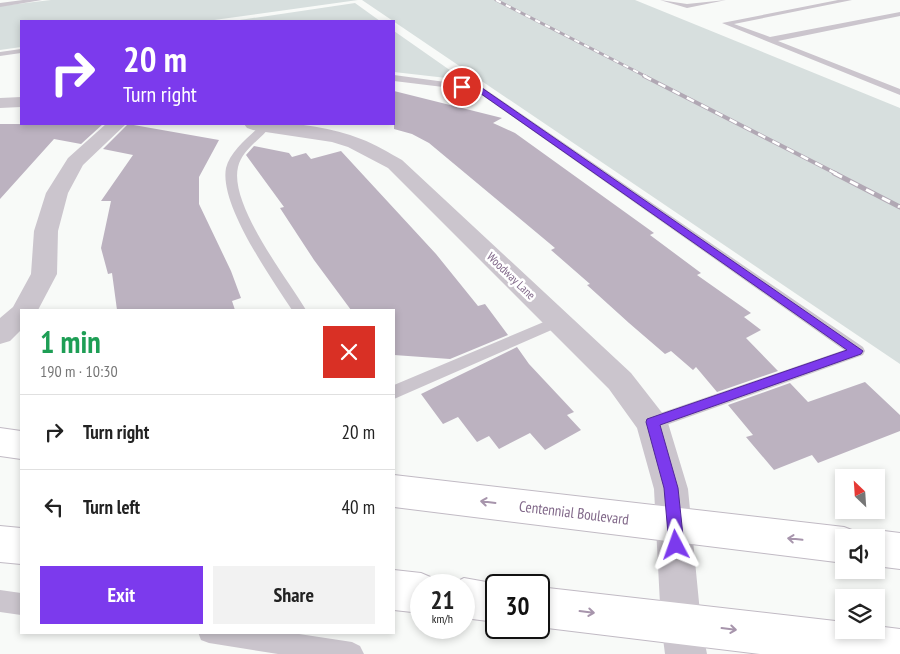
<!DOCTYPE html>
<html lang="en">
<head>
<meta charset="utf-8">
<style>
	:root { --surface:#fff; --page:#f2f2f2; --text:#222; --muted:#767676; --line:#e0e0e0; --accent:#7c3aed }
	body { margin:0; font-family:"PT Sans Narrow",sans-serif; background:var(--page); color:var(--text); height:100vh; display:flex; flex-direction:column; font-size:19px; white-space:nowrap }
	* { box-sizing:border-box; margin:0 }
	p { font-size:16px; color:var(--muted) }
	.icon { flex:none; width:28px; height:28px; fill:none; stroke:currentColor; stroke-width:2; stroke-linecap:round; stroke-linejoin:round }
	.map { position:relative; flex:1; overflow:hidden }
	.side { position:absolute; left:20px; top:309px; width:375px; height:325px; display:flex; flex-direction:column; background:var(--surface); border-radius:0px; box-shadow:0 2px 8px #0003 }
	.side>* { flex:none }
	.hud { position:absolute; left:20px; top:20px; width:375px; height:105px; border-radius:0px; box-shadow:0 2px 8px #0003; background:#7c3aed; color:#fff; overflow:hidden }
	.needle { width:32px; rotate:335deg }
	.tools { position:absolute; left:835px; top:469px; display:grid; gap:10px }
	.tools a { display:grid; place-items:center; width:50px; height:50px; border-radius:0px; background:var(--surface); box-shadow:0 2px 8px #0003; font-size:25px }
	.speed { position:absolute; left:410px; top:574px; display:flex; gap:10px; font-size:25px; font-weight:700; text-align:center }
	.speed>* { display:grid; place-content:center; width:65px; height:65px; border-radius:50%; background:var(--surface); box-shadow:0 2px 8px #0003; line-height:1 }
	.speed small { font-size:12px; font-weight:400 }
	.speed .limit { border:2px solid #111; border-radius:8px; background:#fff; color:#111 }
	.pin { position:absolute; display:grid; place-items:center; width:42px; height:42px; color:#fff; margin:-21px; border:2px solid #fff; border-radius:50%; box-shadow:0 1px 5px #0007 }
	.me { position:absolute; width:55px; margin:-28px; rotate:356deg; stroke-linejoin:round; filter:drop-shadow(0 0 4px #0008) }
	.turn { display:flex; align-items:center; gap:18px; height:105px; padding:0 20px; font-size:22px }
	.turn .icon { width:65px; height:65px; stroke-width:2.5 }
	.turn b { display:block; font-size:35px; line-height:42px }
	.round { display:grid; place-items:center; flex:none; width:52px; height:52px; border-radius:0px; background:var(--page) }
	.summary { display:flex; align-items:center; justify-content:space-between; height:85px; padding:0 20px }
	h1 { font-size:30px; font-weight:600; line-height:38px; color:#1e9e55 }
	.action { display:flex; gap:10px; margin-top:auto; padding:10px 20px }
	.action a { flex:1; height:58px; border-radius:0px; background:var(--accent); color:#fff; font-size:20px; font-weight:600; line-height:58px; text-align:center }
	.action a+a { background:var(--page); color:var(--text) }
	ul { padding:0; list-style:none }
	li { display:flex; align-items:center; gap:15px; height:75px; padding:0 20px; border-top:1px solid var(--line) }
	li div { flex:1 }
	li b { display:block; font-size:19px }
	li em { font-style:normal }
	.map>svg:first-child { display:block }
	.green { fill:#d7dfde }
	.building { fill:#bcb2c0 }
	.lines { fill:none; stroke-linecap:round; stroke-linejoin:round }
	.secondary-casing { stroke:#c1bac4; stroke-width:2 }
	.lane { fill:#cbc5cd; fill-rule:evenodd }
	.street { fill:#cbc5cd; fill-rule:evenodd }
	.secondary { fill:#fff; fill-rule:evenodd }
	.rail-far2-casing { stroke:#b1a8b4; stroke-width:3 }
	.rail-far1-casing { stroke:#b1a8b4; stroke-width:4 }
	.rail-casing { stroke:#b1a8b4; stroke-width:5 }
	.rail-far2 { stroke:#fff; stroke-width:2; stroke-dasharray:5.5; stroke-linecap:butt }
	.rail-far1 { stroke:#fff; stroke-width:2.5; stroke-dasharray:8; stroke-linecap:butt }
	.rail { stroke:#fff; stroke-width:3; stroke-dasharray:9; stroke-linecap:butt }
	.oneway { stroke:#a795ac }
	.route { fill:#7c3aed; stroke:#51269a }
	.labels { text-anchor:middle; stroke-width:5; stroke-linejoin:round; paint-order:stroke }
	.street-label { font-size:12px; fill:#816889; stroke:#fff }
	.near-street-label { font-size:15px; fill:#816889; stroke:#fff }
</style>
</head>
<body>
<div class="map">
<svg width="900" height="654" viewBox="0 0 900 654">
	<rect width="100%" height="100%" fill="#f8faf8"/>
	<path class="green" d="M51 0H358L207 21H21V47L0 50V6Z
		M362 0H635L900 108V364Z
		M355 3 380 21H233Z
		M394 31 464 80 394 72Z"/>
	<path class="building" d="M394 91 502 118 493 123 515 133 654 233 650 235 701 273 697 275 751 313 744 317 761 330 746 338 778 371 717 392 696 367 693 370 671 351 665 354 629 323 587 285 590 284 551 250 555 248 429 143 412 134 394 129Z
		M0 124H103L81 144 54 139 0 199Z
		M128 124 219 140 199 177V204L231 271 241 298 232 301 235 310H117L112 273 108 274 101 248 111 201H101L133 155 103 149Z
		M254 146 289 153 292 157 306 153 311 159 341 151 436 254 478 306 485 304 508 335 450 359 394 355V310H351L314 260 280 208 284 207 246 155Z
		M517 347 529 364 574 412 567 415 581 430 545 450 530 433 499 449 489 436 477 442 458 417 443 424 421 394Z
		M865 382 900 415V431L818 463 812 455 774 470 746 437 753 435 728 405 790 383 808 402Z"/>
	<g class="lines">
		<defs>
			<path id="secondary" d="M0 428 21 431V459L0 456Z
				M394 475 844 527 857 532 859 538H844V563L394 507Z
				M0 526 21 528V564L0 562Z
				M876 530 900 533V569L876 566V538H862Z
				M394 570 421 573 435 579 437 585H421V613L394 610Z
				M464 578 503 585H496V622L464 618V585H450Z
				M539 587 844 622V630H876V626L900 629V654H760L539 627Z"/>
		</defs>
		<use href="#secondary" class="secondary-casing"/>
		<path class="lane" d="M23 0H42L0 7V3Z
			M660 0 687 4 726 0 687 8Z
			M838 0H852L734 24 770 37 900 12V16L778 41 900 89V95L722 23Z
			M21 49V53L0 56V52Z
			M394 75 482 87 863 347 865 351 863 355 652 430 646 428 643 423 646 418 844 350 476 91 394 81Z
			M262 124 271 126C261 139 242 150 238 167 229 205 287 278 306 310H292C272 279 219 205 226 168 230 151 250 136 262 124Z
			M558 316 563 317 565 321 563 325 394 399V385Z
			M0 590 21 593V615L0 612Z
			M198 632H286L352 642 360 646 364 654H278L209 643 201 640Z"/>
		<path class="street" d="M21 97V107L0 108V98Z
			M106 124H126L83 165 68 193 58 231 57 274 38 310H21V330L10 341 0 344V318L13 307 31 274 34 231 46 193 68 158Z
			M244 124C282 121 325 125 361 139 375 144 389 153 402 160L631 373 663 414 668 423 688 489 701 623 707 654H665L661 623 654 489 637 428 609 389 388 168 348 147 332 142 253 130 247 128Z"/>
		<use href="#secondary" class="secondary"/>
		<defs>
			<path id="rail-far2" d="M496 0 647 77"/>
			<path id="rail-far1" d="M644 76 837 174"/>
			<path id="rail" d="M834 173 900 207"/>
		</defs>
		<use href="#rail-far2" class="rail-far2-casing"/>
		<use href="#rail-far1" class="rail-far1-casing"/>
		<use href="#rail" class="rail-casing"/>
		<use href="#rail-far2" class="rail-far2"/>
		<use href="#rail-far1" class="rail-far1"/>
		<use href="#rail" class="rail"/>
	</g>
	<defs><path id="oneway-shaft" d="M-6 0H5M1.5-3L5.5 0L1.5 3" fill="none" stroke-width="1.6" stroke-linecap="round" stroke-linejoin="round" transform="scale(1.25)"/></defs>
	<g class="oneway">
		<use href="#oneway-shaft" transform="translate(488 502) rotate(-173)"/>
		<use href="#oneway-shaft" transform="translate(795 539) rotate(-174)"/>
		<use href="#oneway-shaft" transform="translate(587 612) rotate(7)"/>
		<use href="#oneway-shaft" transform="translate(729 629) rotate(7)"/>
	</g>
	<path class="route" d="M462 85 482 88 863 351 861 354 660 425 678 488 684 545 682 550 676 553 671 550 669 545 664 488 646 422 647 419 847 350 477 91 460 88Z"/>
	<g class="labels">
		<g class="street-label">
			<text transform="translate(511 276) rotate(44)" y="4">Woodway Lane</text>
		</g>
		<g class="near-street-label">
			<text transform="translate(574 513) rotate(7)" y="5">Centennial Boulevard</text>
		</g>
	</g>
</svg>
<div class="tools">
<a><svg class="needle" viewBox="-14 -14 28 28"><path d="M0-13l5 13h-10z" fill="#e53935"/><path d="M0 13l5-13h-10z" fill="#767676"/></svg></a>
<a><svg class="icon" aria-label="sound" viewBox="0 0 24 24"><path d="M4 9h4l5-4v14l-5-4H4zM17 9q2 3 0 6"/></svg></a>
<a><svg class="icon" aria-label="layers" viewBox="0 0 24 24"><path d="M12 4l9 5-9 5-9-5zM3 14l9 5 9-5"/></svg></a>
</div>
<div class="speed"><div>21<small>km/h</small></div><div class="limit">30</div></div>
<div class="pin" style="left:462px;top:87px;background:#d93025"><svg class="icon" aria-label="arrive" viewBox="0 0 24 24"><path d="M6 21V4h12l-3 4 3 4H6"/></svg></div>
<svg class="me" style="left:676px;top:545px" viewBox="-20 -20 40 40"><path d="M0-17L14 15 0 8-14 15z" fill="#7c3aed" stroke="#fff" stroke-width="4"/></svg>
<div class="hud">
<div class="turn"><svg class="icon" aria-label="right" viewBox="0 0 24 24"><path d="M7 20v-9h11M14 6l5 5-5 5"/></svg><div><b>20 m</b>Turn right</div></div>
</div>
<section class="side">
<div class="summary"><div><h1>1 min</h1><p>190 m · 10:30</p></div><a class="round" style="background:#d93025;color:#fff"><svg class="icon" aria-label="close" viewBox="0 0 24 24"><path d="M6 6l12 12M18 6L6 18"/></svg></a></div>
<ul>
<li><svg class="icon" aria-label="right" viewBox="0 0 24 24"><path d="M7 20v-9h11M14 6l5 5-5 5"/></svg><div><b>Turn right</b></div><em>20 m</em></li>
<li><svg class="icon" aria-label="left" viewBox="0 0 24 24"><path d="M17 20v-9H6M10 6l-5 5 5 5"/></svg><div><b>Turn left</b></div><em>40 m</em></li>
</ul>
<div class="action"><a>Exit</a><a>Share</a></div>
</section>
</div>
</body>
</html>
